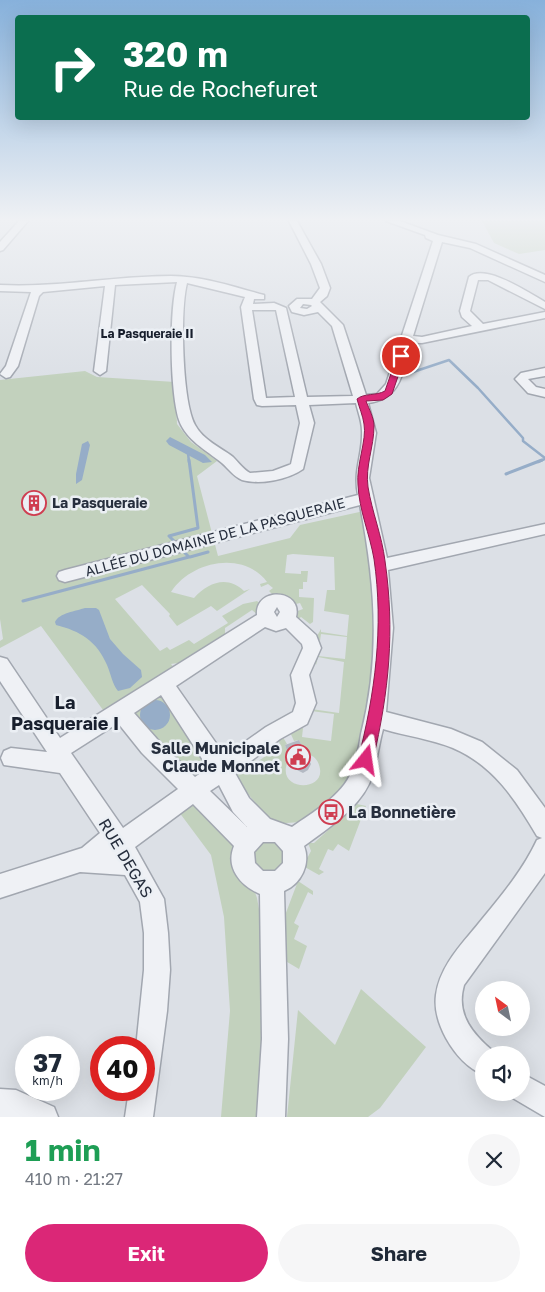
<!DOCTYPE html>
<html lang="en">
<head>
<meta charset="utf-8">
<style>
	:root { --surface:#fff; --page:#f6f6f7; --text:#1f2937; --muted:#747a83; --accent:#db2777 }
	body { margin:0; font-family:"Golos Text",sans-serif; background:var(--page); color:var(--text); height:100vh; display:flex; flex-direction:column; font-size:19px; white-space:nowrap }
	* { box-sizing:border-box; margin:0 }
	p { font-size:16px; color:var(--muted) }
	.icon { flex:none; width:28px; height:28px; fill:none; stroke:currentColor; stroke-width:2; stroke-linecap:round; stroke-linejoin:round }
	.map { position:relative; height:1117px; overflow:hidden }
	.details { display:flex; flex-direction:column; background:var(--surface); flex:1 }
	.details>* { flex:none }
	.guide { position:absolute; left:15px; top:15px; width:515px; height:105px; border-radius:5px; box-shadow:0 5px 20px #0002; background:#0b6e4f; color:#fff; overflow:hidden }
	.needle { width:32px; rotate:327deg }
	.buttons { position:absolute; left:475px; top:981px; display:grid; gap:10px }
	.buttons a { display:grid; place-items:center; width:55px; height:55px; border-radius:50%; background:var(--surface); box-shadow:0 5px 20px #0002; font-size:25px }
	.speed { position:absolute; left:15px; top:1036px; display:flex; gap:10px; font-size:25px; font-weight:700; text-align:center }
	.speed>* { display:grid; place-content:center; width:65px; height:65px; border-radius:50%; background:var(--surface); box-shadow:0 5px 20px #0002; line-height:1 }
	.speed small { font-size:12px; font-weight:400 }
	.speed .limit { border:8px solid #d22; background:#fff; color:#111 }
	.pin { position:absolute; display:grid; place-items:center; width:42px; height:42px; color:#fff; margin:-21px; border:2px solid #fff; border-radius:50%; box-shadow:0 1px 5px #0007 }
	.me { position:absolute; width:55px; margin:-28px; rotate:15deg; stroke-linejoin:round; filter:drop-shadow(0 0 4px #0008) }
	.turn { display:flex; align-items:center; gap:18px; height:105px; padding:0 25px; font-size:22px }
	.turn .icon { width:65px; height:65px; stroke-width:2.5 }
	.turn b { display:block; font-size:35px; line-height:42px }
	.round { display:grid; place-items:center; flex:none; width:52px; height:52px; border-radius:26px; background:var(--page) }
	.summary { display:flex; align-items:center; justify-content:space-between; height:85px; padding:0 25px }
	h1 { font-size:30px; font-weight:700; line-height:38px; color:#1e9e55 }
	.cta { display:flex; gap:10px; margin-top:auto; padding:10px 25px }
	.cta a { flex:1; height:58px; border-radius:30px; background:var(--accent); color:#fff; font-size:20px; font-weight:700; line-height:58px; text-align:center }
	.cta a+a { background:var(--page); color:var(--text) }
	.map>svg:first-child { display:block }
	.green { fill:#c2d1bd }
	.water { fill:#96adc8 }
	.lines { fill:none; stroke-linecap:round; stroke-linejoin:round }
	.stream-far1 { stroke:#96adc8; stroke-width:2.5 }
	.stream { stroke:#96adc8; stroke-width:3 }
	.building { fill:#b3b9c3 }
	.minor-casing { stroke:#a2a7b0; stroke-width:3 }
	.minor { fill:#eff1f5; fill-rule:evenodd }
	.route { fill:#db2777; stroke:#8e194d }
	.labels { text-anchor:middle; stroke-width:5; stroke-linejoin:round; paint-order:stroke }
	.far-neighbourhood-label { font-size:12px; font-weight:bold; fill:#181f2d; stroke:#ebeff4 }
	.poi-label { font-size:14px; font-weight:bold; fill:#262e3d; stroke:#ebeff4; text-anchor:start }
	.street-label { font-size:14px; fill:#262e3d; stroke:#ebeff4 }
	.near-poi-label { font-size:16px; font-weight:bold; fill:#262e3d; stroke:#ebeff4; text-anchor:end }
	.near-street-label { font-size:16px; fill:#262e3d; stroke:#ebeff4 }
	.near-neighbourhood-label { font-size:18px; font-weight:bold; fill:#181f2d; stroke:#ebeff4 }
</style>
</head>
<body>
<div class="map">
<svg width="545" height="1117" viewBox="0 0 545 1117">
	<rect width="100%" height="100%" fill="#dce0e6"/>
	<path class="green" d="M482 221H545V250L519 254 494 243Z
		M85 371 97 377 175 382 177 424 191 442 217 461 197 476 218 556 290 538 300 525 364 511 377 586 371 713 349 781 332 800 300 822 273 824 238 782 230 775 250 754 257 762 280 746 278 736 281 734 287 744 285 745 289 755 286 756 288 761C274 792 329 793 319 765 317 758 312 755 305 753L299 740 294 741 289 730 303 728 302 737 331 741 334 714 311 711 309 719 308 718 311 709 339 713 344 662 318 657 316 665 314 661 319 649 318 656 345 659 347 637 321 634 320 641 317 636 321 629V632L347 636 349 615 324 611 327 590H335L334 557 293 554 287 555 285 573 301 574V571H308L307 582H303V589H299V597L314 598 313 622 310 624 301 617 296 621 295 612 303 609 300 603 296 604 287 597 272 594 269 591 273 588 268 584 261 587 260 584 267 582C243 550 191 561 171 592L194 598C208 582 228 575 244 591L250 589 217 611 211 606 177 626 169 616 170 614 142 585 115 599 160 651 167 647 170 650 189 640 194 644 228 623 222 616 243 604 257 601 262 605 259 616 252 610 225 628V636L185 662 171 664 176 670 106 714 41 626 0 648V641L3 639 0 619V380Z
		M153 694 164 695 211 766 195 781 131 713Z
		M196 801 238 846 257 898 261 920 264 1117H221L230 1011 224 917 211 855 179 812Z
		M357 804 366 806 349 851 338 844 333 851 328 849 319 869 324 872 319 875 303 866 311 851 308 843H314Z
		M267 839 282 844 286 859 276 873 264 874 255 866 253 849Z
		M298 881 313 891V895L308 892 294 923 299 926 294 939 307 946 299 969 282 959 281 926Z
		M361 989 426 1047 380 1108 368 1117H287L298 1010 335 1045Z"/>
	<path class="water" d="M170 437 205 455 212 462 203 463 169 445 166 441Z
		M88 441 90 445 82 480 76 484V474L82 444Z
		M85 608H96L99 610 110 639 123 654 141 670 142 677 130 688 118 691C112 684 111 674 107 665 97 641 80 631 56 625L55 622C59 613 76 611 85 608Z
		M140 715a15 15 0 1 1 30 0a15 15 0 1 1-30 0Z"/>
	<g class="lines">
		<path class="stream-far1" d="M407 374 449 360 478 388 523 438V441L545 458
			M188 453 189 462
			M538 462 545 459"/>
		<path class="stream" d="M506 474 542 460
			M174 541 169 536 198 528 189 460
			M190 557 208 552
			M23 601 189 557 183 551"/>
	</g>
	<path class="building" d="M299 740 311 764 308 770 303 773 293 768 285 745Z"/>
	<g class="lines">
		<defs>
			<path id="minor" d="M19 221H28L3 250 0 251V242Z
				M289 221H297L321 264 330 288 327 296 320 302 343 325 366 395 377 394 386 384 433 241 426 238 425 235 386 221H400L438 235 476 244 545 275V282L470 248 442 242 413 336 422 337 472 326 462 317 460 311 469 277C485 263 529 293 545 302V309L488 280H478L470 311 483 324 545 312V318L422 343H411C403 370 402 399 368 403L376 433 369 478 387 558 545 524V534L388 570 393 628 386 712 451 729 482 742 517 770 545 808V873L464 985C457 1009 467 1027 485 1044 489 1048 493 1050 495 1055H484V1075C467 1068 455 1054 446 1038 439 1025 434 1010 436 995 440 964 465 941 483 918 503 894 524 868 537 840L542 838 537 836C516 800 493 765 453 748 431 739 406 736 383 729 379 744 377 760 373 774 363 806 330 827 304 846 311 864 301 884 284 891L288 1039 285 1117H257L262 1039 260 894C241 886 225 868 234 846L193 804 135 847 164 899 168 933 170 970 167 1011 153 1117H125L129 1090H144V1048H136L144 970V933L140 902 125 875 80 872 0 898V874L82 848 100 833 60 773 4 765 1 758 4 751 11 748 47 752 0 681V657L7 659 60 738 257 615C255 586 303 589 296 617L316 635 321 648 309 675 316 703 307 724 280 739 235 773 249 798 270 819 292 827C313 812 342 796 352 771 357 760 359 746 361 734 381 655 375 583 360 505L65 582 59 580 57 576 59 572 65 570 358 495C353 469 363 455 362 431 362 421 358 412 356 403L309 405 314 423 303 469C287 480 260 485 242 480 233 476 229 469 222 463 206 450 186 440 179 420 170 391 169 312 177 282L115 285 106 371 100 375 94 371 105 286 43 292 39 296 18 366 10 377 6 378 0 374 6 366 31 292 0 291V285C57 288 113 276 171 276 202 276 234 287 264 295V299H254L253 304 274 303 286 308 307 397 353 396 332 326 318 312 304 315 292 312 289 306 297 299H312L320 288 311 264ZM187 283 245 297 241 307 254 399 257 405 262 406 296 405 300 423 291 464 289 465 273 471 250 473C243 469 239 463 233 457 220 447 203 440 195 425 182 401 180 310 187 283ZM303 304 311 305 312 306 307 309 300 308ZM252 310H276L295 397 266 398ZM277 607 280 612 277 617 274 612ZM265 627 276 631 286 628 302 644 303 648 291 675 296 703 293 712 266 727 225 756 176 686ZM161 695 208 768 195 777 157 739 134 713ZM118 723 142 753 178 789 123 828 71 753ZM219 785 233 812 247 827 210 791ZM263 842H275L283 851V863L275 871H263L255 863 254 852Z
				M545 368V376L528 379 536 387 545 389V397L528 393 515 379 521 373Z
				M521 1073 545 1086V1117L511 1097 509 1092H521Z
				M0 1089 16 1090 54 1107 58 1117H0Z"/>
		</defs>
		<use href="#minor" class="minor-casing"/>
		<use href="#minor" class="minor"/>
	</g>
	<linearGradient id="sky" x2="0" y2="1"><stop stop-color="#87b1db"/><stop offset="0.58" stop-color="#eff1f4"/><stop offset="1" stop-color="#eff1f4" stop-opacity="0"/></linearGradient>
	<rect width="545" height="378" fill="url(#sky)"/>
	<path class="route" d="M401 353 405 356 392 394 383 400 366 401C369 409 374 418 374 426 374 447 365 466 368 487 372 512 382 536 385 561 395 631 389 691 373 760L371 765 366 767 361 765 358 760C375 694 384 627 374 559 370 535 359 510 358 485 356 465 367 440 364 424 363 416 359 407 357 399 364 393 376 396 385 391L397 356Z"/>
	<defs>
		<symbol id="building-ring" viewBox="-11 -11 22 22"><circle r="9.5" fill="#ebeff4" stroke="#cf3d50" stroke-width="1.5"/><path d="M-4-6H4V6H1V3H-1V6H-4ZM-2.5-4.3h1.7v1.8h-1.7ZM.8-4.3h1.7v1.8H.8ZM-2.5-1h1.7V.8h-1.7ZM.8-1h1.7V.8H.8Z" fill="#cf3d50"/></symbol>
		<symbol id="civic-ring" viewBox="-11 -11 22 22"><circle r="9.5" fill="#ebeff4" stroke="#cf3d50" stroke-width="1.5"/><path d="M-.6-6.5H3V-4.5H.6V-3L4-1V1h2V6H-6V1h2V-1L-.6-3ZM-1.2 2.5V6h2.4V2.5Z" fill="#cf3d50"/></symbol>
		<symbol id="bus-ring" viewBox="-11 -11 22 22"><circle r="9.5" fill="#ebeff4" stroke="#cf3d50" stroke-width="1.5"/><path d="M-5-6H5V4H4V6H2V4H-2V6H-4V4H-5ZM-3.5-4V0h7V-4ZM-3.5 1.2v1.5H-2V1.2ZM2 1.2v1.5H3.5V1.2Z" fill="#cf3d50"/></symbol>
	</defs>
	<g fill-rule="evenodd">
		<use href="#building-ring" x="20" y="489" width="28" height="28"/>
		<use href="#civic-ring" x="284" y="743" width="28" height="28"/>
		<use href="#bus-ring" x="317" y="798" width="28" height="28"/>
	</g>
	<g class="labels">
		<g class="far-neighbourhood-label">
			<text x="147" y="338">La Pasqueraie II</text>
		</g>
		<g class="poi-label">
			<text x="52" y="508">La Pasqueraie</text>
		</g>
		<g class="street-label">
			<text transform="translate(215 537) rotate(-15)" y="5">ALLÉE DU DOMAINE DE LA PASQUERAIE</text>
		</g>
		<g class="near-poi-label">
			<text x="280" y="754">Salle Municipale<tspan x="280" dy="18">Claude Monnet</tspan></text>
			<text x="348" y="818" text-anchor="start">La Bonnetière</text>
		</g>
		<g class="near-street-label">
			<text transform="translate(126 858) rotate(59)" y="6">RUE DEGAS</text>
		</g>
		<g class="near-neighbourhood-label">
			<text x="65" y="709">La<tspan x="65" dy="21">Pasqueraie I</tspan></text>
		</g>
	</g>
</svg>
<div class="buttons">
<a><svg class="needle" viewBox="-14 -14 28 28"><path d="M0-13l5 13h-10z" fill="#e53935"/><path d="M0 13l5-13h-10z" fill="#747a83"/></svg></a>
<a><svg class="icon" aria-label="sound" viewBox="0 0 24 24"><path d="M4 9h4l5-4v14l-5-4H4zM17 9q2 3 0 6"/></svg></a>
</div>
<div class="speed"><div>37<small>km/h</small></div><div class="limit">40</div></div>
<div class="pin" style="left:401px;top:356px;background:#d93025"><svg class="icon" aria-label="arrive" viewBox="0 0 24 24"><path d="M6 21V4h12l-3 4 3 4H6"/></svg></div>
<svg class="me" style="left:366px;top:760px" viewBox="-20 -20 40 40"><path d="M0-17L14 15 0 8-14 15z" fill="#db2777" stroke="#fff" stroke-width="4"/></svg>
<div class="guide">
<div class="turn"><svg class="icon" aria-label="right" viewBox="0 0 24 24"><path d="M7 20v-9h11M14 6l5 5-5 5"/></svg><div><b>320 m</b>Rue de Rochefuret</div></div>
</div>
</div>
<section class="details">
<div class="summary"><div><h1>1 min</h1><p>410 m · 21:27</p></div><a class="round"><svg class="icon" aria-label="close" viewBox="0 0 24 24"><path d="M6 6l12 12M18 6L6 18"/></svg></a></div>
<div class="cta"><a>Exit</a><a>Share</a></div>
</section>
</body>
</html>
